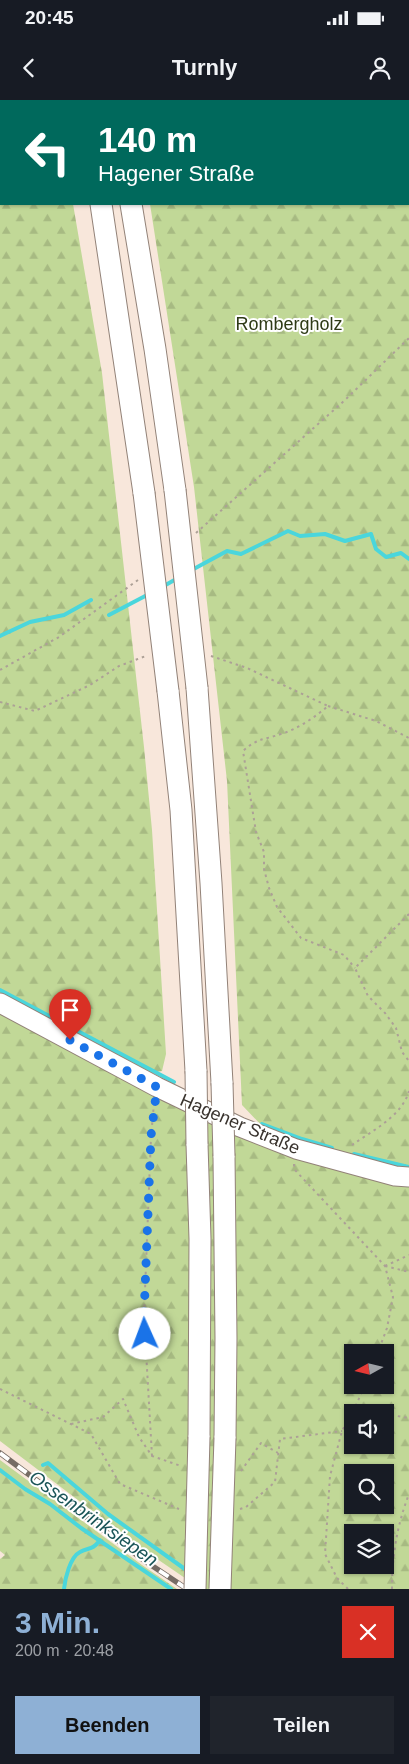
<!DOCTYPE html>
<html lang="de">
<head>
<meta charset="utf-8">
<style>
	:root { --surface:#171b24; --page:#20242c; --text:#f1f3f6; --muted:#9ea1a6; --accent:#8eb0d5 }
	body { margin:0; font-family:Arial,sans-serif; background:var(--page); color:var(--text); height:100vh; display:flex; flex-direction:column; font-size:19px; white-space:nowrap }
	* { box-sizing:border-box; margin:0 }
	p { font-size:16px; color:var(--muted) }
	.icon { flex:none; width:28px; height:28px; fill:none; stroke:currentColor; stroke-width:2; stroke-linecap:round; stroke-linejoin:round }
	.map { position:relative; height:1489px; overflow:hidden }
	.sheet { display:flex; flex-direction:column; background:var(--surface); flex:1 }
	.sheet>* { flex:none }
	.banner { position:absolute; left:0px; top:0px; width:410px; height:105px; box-shadow:0 1px 4px #0004; background:#00695c; color:#fff; overflow:hidden }
	.needle { width:32px; rotate:262deg }
	.fabs { position:absolute; left:344px; top:1244px; display:grid; gap:10px }
	.fabs a { display:grid; place-items:center; width:50px; height:50px; border-radius:0px; background:var(--surface); box-shadow:0 1px 4px #0004; font-size:25px }
	.pin { position:absolute; display:grid; place-items:center; width:42px; height:42px; color:#fff; margin:-51px -21px; border-radius:50% 50% 50% 0; rotate:-45deg; box-shadow:0 0 5px #0007 }
	.pin .icon { rotate:45deg }
	.me { position:absolute; width:55px; margin:-28px; rotate:358deg; stroke-linejoin:round; filter:drop-shadow(0 0 4px #0008) }
	.turn { display:flex; align-items:center; gap:18px; height:105px; padding:0 15px; font-size:22px }
	.turn .icon { width:65px; height:65px; stroke-width:2.5 }
	.turn b { display:block; font-size:35px; line-height:42px }
	.round { display:grid; place-items:center; flex:none; width:52px; height:52px; border-radius:0px; background:var(--page) }
	.summary { display:flex; align-items:center; justify-content:space-between; height:85px; padding:0 15px }
	h1 { font-size:30px; font-weight:800; line-height:38px; color:var(--accent) }
	.button { display:flex; gap:10px; margin-top:auto; padding:10px 15px }
	.button a { flex:1; height:58px; border-radius:0px; background:var(--accent); color:#111; font-size:20px; font-weight:800; line-height:58px; text-align:center }
	.button a+a { background:var(--page); color:var(--text) }
	.status { display:flex; justify-content:space-between; align-items:center; height:35px; padding:0 25px; background:var(--surface); direction:ltr }
	.status svg { height:14px; fill:currentColor }
	header { display:flex; justify-content:space-between; align-items:center; height:65px; padding:0 15px; background:var(--surface); font-size:22px; font-weight:800 }
	.map>svg:first-child { display:block }
	.forest { fill:url(#forest-firs); fill-rule:evenodd }
	.lines { fill:none; stroke-linecap:round; stroke-linejoin:round }
	.stream { stroke:#4ad6dc; stroke-width:4 }
	.major-casing { stroke:#928278; stroke-width:21 }
	.highway-casing { stroke:#928278; stroke-width:23 }
	.path { stroke:#aca096; stroke-width:2; stroke-dasharray:2.5 4; stroke-linecap:butt }
	.major { stroke:#fff; stroke-width:19 }
	.highway { stroke:#fff; stroke-width:21 }
	.rail-casing { stroke:#766c65; stroke-width:5.5 }
	.rail { stroke:#fff; stroke-width:4; stroke-dasharray:11; stroke-linecap:butt }
	.highway-bridge-casing { stroke:#928278; stroke-width:23; stroke-linecap:butt }
	.highway-bridge { stroke:#fff; stroke-width:21 }
	.route { stroke:#1a73e8; stroke-width:9; stroke-dasharray:0 16.2 }
	.labels { text-anchor:middle; stroke-width:4; stroke-linejoin:round; paint-order:stroke }
	.park-label { font-size:18px; fill:#2e3a16; stroke:#fff }
	.street-label { font-size:18px; fill:#39332e; stroke:#fff }
	.water-label { font-size:19px; font-style:italic; fill:#1b5558; stroke:#fff }
</style>
</head>
<body>
<div class="status"><b>20:45</b><svg viewBox="0 0 49 12"><path d="M0 12V9h3v3zM5 12V6h3v6zM10 12V3h3v9zM15 12V0h3v12zM26 1h20v11H26zM47 4h2v5h-2z"/></svg></div>
<header><svg class="icon" aria-label="back" viewBox="0 0 24 24"><path d="M15 5l-7 7 7 7"/></svg>Turnly<svg class="icon" aria-label="person" viewBox="0 0 24 24"><circle cx="12" cy="8" r="4"/><path d="M4 21q1-7 8-7t8 7"/></svg></header>
<div class="map">
<svg width="409" height="1489" viewBox="0 0 409 1489">
	<defs>
		<pattern id="forest-firs" width="22" height="20" patternUnits="userSpaceOnUse" patternTransform="scale(1.25)"><rect width="22" height="20" fill="#c1d897"/><path d="M5 1l3.5 6h-7zM16 11l3.5 6h-7z" fill="#a7ba82"/></pattern>
	</defs>
	<rect width="100%" height="100%" fill="#f8e7db"/>
	<path class="forest" d="M0 0H56V1H1V104H73L102 273 144 647 152 730 166 954 162 971 152 973 0 893Z
		M131 0H409V1069L332 1052 264 1028 242 1005 227 681 194 387 150 104H409V1Z
		M0 903 240 1027 409 1077V1489H201L144 1450 0 1341ZM352 1252H385V1285H352ZM352 1312H385V1345H352ZM352 1372H385V1405H352ZM352 1432H385V1465H352Z
		M0 1360 142 1465 177 1489H0V1459L5 1455 0 1451Z"/>
	<g class="lines">
		<path class="stream" d="M190 471 227 451 241 454 288 431 300 436 325 434 345 441 371 434 376 449 386 457 401 453 409 459
			M162 487 178 478
			M109 515 149 494
			M0 536 30 522 64 515 91 500
			M0 890 174 982
			M262 1024 302 1039 332 1048
			M354 1054 409 1067
			M43 1365 48 1363 108 1414 189 1472
			M0 1370 25 1389 50 1404 81 1428 171 1489
			M64 1489C65 1479 70 1457 80 1452 89 1447 92 1451 100 1440"/>
		<defs>
			<path id="major" d="M0 903 157 987 240 1027 296 1049 395 1076 409 1077"/>
			<path id="highway" d="M82 0 83 1
				M113 0V1
				M101 104 144 393
				M131 104 155 249 175 390
				M197 588 211 783 222 983
				M168 591 181 710 196 971
				M197 1044 200 1139 199 1337
				M224 1056 226 1238 225 1338"/>
		</defs>
		<use href="#major" class="major-casing"/>
		<use href="#highway" class="highway-casing"/>
		<path class="path" d="M196 433 345 300 409 238
			M211 556 247 568 328 606C315 617 298 629 281 634 264 640 257 638 243 651L256 732 264 752V769L269 788 277 807 301 838 344 855 355 868
			M0 570 59 537 138 480
			M0 602 35 611 90 585 119 566 146 556
			M328 606 376 621 409 638
			M409 814 355 868 368 896 385 913 396 928 402 952 409 961
			M352 1045C372 1031 402 1016 409 991
			M294 1064V1069L385 1166 393 1197 387 1228 378 1252
			M385 1166 409 1155
			M385 1166 409 1172
			M0 1289 91 1334 120 1384 179 1409
			M357 1305 378 1312
			M353 1312 365 1285
			M385 1314 409 1318
			M71 1324 103 1317 123 1299 139 1337 152 1356 181 1366
			M152 1356 144 1216 151 1037 154 1003
			M241 1371 261 1343 278 1353
			M240 1409 246 1407 275 1382 280 1339 342 1331
			M348 1489 337 1478 325 1454 330 1376 342 1331 352 1313
			M392 1489C392 1456 397 1425 409 1394"/>
		<use href="#major" class="major"/>
		<use href="#highway" class="highway"/>
		<defs>
			<path id="rail" d="M0 1353 145 1461 187 1489"/>
		</defs>
		<use href="#rail" class="rail-casing"/>
		<use href="#rail" class="rail"/>
		<defs>
			<path id="highway-bridge" d="M175 390 197 588
				M144 393 168 591
				M196 971 197 1044
				M222 983 224 1056
				M195 1489 199 1337
				M220 1489 225 1338"/>
		</defs>
		<use href="#highway-bridge" class="highway-bridge-casing"/>
		<use href="#highway-bridge" class="highway-bridge"/>
	</g>
	<g class="lines">
		<path class="route" d="M70 940 157 987 151 1036 144 1216 145 1234"/>
	</g>
	<g class="labels">
		<g class="park-label">
			<text x="289" y="230">Rombergholz</text>
		</g>
		<g class="street-label">
			<text transform="translate(240 1024) rotate(23)" y="6">Hagener Straße</text>
		</g>
		<g class="water-label">
			<text transform="translate(94 1418) rotate(35)" y="7">Ossenbrinksiepen</text>
		</g>
	</g>
</svg>
<div class="fabs">
<a><svg class="needle" viewBox="-14 -14 28 28"><path d="M0-13l5 13h-10z" fill="#e53935"/><path d="M0 13l5-13h-10z" fill="#9ea1a6"/></svg></a>
<a><svg class="icon" aria-label="sound" viewBox="0 0 24 24"><path d="M4 9h4l5-4v14l-5-4H4zM17 9q2 3 0 6"/></svg></a>
<a><svg class="icon" aria-label="search" viewBox="0 0 24 24"><circle cx="10" cy="10" r="6"/><path d="M15 15l6 6"/></svg></a>
<a><svg class="icon" aria-label="layers" viewBox="0 0 24 24"><path d="M12 4l9 5-9 5-9-5zM3 14l9 5 9-5"/></svg></a>
</div>
<div class="pin" style="left:70px;top:940px;background:#d93025"><svg class="icon" aria-label="arrive" viewBox="0 0 24 24"><path d="M6 21V4h12l-3 4 3 4H6"/></svg></div>
<svg class="me" style="left:145px;top:1234px" viewBox="-20 -20 40 40"><circle r="19" fill="#fff"/><path d="M0-13L10 11 0 6-10 11z" fill="#1a73e8"/></svg>
<div class="banner">
<div class="turn"><svg class="icon" aria-label="left" viewBox="0 0 24 24"><path d="M17 20v-9H6M10 6l-5 5 5 5"/></svg><div><b>140 m</b>Hagener Straße</div></div>
</div>
</div>
<section class="sheet">
<div class="summary"><div><h1>3 Min.</h1><p>200 m · 20:48</p></div><a class="round" style="background:#d93025;color:#fff"><svg class="icon" aria-label="close" viewBox="0 0 24 24"><path d="M6 6l12 12M18 6L6 18"/></svg></a></div>
<div class="button"><a>Beenden</a><a>Teilen</a></div>
</section>
</body>
</html>
